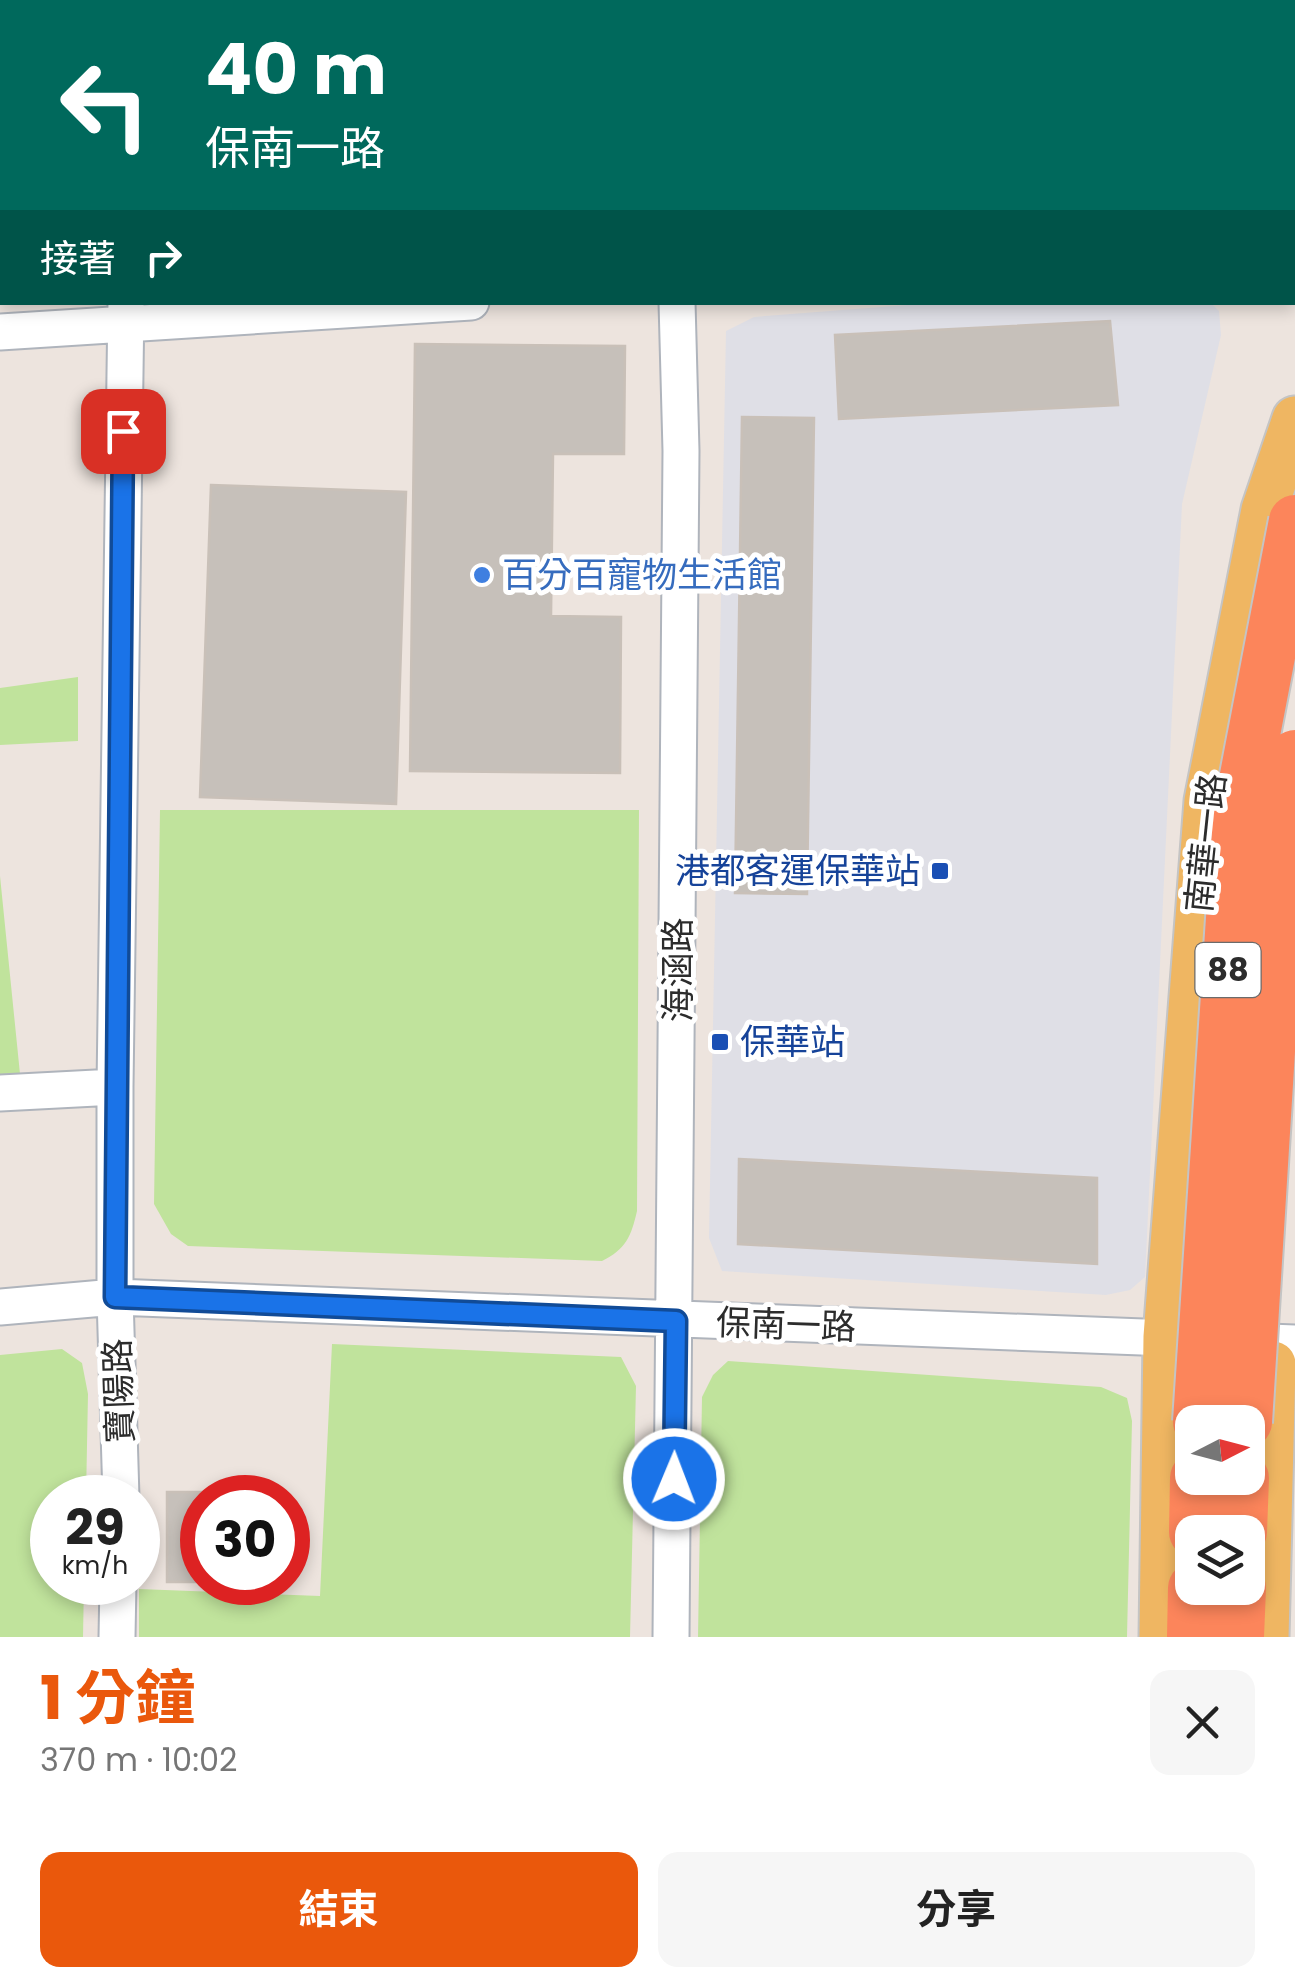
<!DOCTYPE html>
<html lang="zh-TW">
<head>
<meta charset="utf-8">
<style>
	:root { --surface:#fff; --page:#f6f6f6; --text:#222; --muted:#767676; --accent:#ea580c }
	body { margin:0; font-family:Poppins,"Noto Sans TC",sans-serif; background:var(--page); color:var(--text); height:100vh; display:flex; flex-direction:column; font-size:38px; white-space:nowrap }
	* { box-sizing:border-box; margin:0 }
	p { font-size:32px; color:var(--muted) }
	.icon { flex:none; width:55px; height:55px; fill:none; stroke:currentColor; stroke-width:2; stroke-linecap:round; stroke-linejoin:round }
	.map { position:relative; height:1637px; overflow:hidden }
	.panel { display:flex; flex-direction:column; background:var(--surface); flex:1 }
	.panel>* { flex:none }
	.hud { position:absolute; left:0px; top:0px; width:1295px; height:305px; box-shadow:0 5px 15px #0003; background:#00695c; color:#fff; overflow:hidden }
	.needle { width:65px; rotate:84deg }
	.tools { position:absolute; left:1175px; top:1405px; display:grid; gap:20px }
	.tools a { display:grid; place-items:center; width:90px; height:90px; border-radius:20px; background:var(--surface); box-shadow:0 5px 15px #0003; font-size:50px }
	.speed { position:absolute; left:30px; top:1475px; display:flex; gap:20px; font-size:50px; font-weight:700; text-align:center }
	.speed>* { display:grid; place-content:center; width:130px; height:130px; border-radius:50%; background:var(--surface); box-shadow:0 5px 15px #0003; line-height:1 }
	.speed small { font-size:25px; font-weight:400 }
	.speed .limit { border:15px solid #d22; background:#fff; color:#111 }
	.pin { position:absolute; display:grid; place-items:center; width:85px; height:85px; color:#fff; margin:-42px; border-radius:20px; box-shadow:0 5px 15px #0006 }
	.me { position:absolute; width:110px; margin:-55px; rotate:1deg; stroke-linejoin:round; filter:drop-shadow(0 0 8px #0008) }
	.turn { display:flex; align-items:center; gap:35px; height:210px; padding:0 40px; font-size:45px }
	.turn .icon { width:130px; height:130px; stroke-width:2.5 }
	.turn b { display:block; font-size:70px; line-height:85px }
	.then { display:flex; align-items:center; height:95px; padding:0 40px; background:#0003; gap:20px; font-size:38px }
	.round { display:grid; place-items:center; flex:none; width:105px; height:105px; border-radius:20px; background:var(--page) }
	.overview { display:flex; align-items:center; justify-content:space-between; height:170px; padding:0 40px }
	h1 { font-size:60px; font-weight:700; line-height:75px; color:var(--accent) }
	.button { display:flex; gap:20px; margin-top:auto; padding:20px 40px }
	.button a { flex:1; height:115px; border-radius:20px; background:var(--accent); color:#fff; font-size:40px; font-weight:700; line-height:115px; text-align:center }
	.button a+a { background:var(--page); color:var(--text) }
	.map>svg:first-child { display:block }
	.industrial { fill:#dfdfe6 }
	.green { fill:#c0e39c }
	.building { fill:#c6c0ba; stroke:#c9c0b8; stroke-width:2.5 }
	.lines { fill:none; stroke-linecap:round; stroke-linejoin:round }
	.minor-casing { stroke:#afb4bc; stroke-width:39 }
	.major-casing { stroke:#c4c4c4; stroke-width:49 }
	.highway-casing { stroke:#c4c4c4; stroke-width:56 }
	.minor { stroke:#fff; stroke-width:35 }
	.major { stroke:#efb662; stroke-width:45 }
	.highway { stroke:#fc855b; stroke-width:52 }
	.highway-bridge-casing { stroke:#c4c4c4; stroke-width:56; stroke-linecap:butt }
	.highway-bridge { stroke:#fc855b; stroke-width:52 }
	.route-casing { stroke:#114b97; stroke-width:25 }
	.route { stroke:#1a73e8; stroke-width:18 }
	.shop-dot { fill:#3f7fe0; stroke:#fff; stroke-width:4 }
	.transit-dot { fill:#1a4fb4; stroke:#fff; stroke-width:4 }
	.labels { text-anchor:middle; stroke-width:10; stroke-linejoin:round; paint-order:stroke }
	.shield { fill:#fff; stroke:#6b6b6b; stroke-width:2.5 }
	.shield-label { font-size:32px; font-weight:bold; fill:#2c2c2c }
	.shop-label { font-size:35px; fill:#366cbe; stroke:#fff; text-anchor:start }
	.street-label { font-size:35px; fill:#2c2c2c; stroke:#fff }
	.transit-label { font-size:35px; fill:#164399; stroke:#fff; text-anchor:end }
</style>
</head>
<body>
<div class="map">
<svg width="1295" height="1637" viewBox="0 0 1295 1637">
	<rect width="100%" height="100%" fill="#ede4de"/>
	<path class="industrial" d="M933 303H1211L1219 311 1221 335 1182 504 1145 1277 1130 1290 1106 1295 722 1271 709 1238 726 331 754 317Z"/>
	<path class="green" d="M0 0H117L2 2 0 238Z
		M201 0H549L200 2Z
		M1012 0H1295L1293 128 1292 2Z
		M78 677V741L0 745V688Z
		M160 810H639L637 1211C631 1237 626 1249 602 1261L188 1246 171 1234 154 1204Z
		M0 876 20 1074 0 1075Z
		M332 1344 621 1357 636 1386 630 1637H139V1589L320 1596Z
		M62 1349 82 1363 88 1394 86 1497 52 1498V1582L84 1583 83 1637H0V1355Z
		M728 1361 1101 1387 1127 1398 1132 1421 1127 1637H698L702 1397 713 1375Z"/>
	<path class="building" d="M824 0H870L876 2H823Z
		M1110 321 1118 405 839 419 835 335Z
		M415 344 625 346 624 454H553L551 616 621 617 620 773 410 771Z
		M742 417 814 418 807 894 735 893Z
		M211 485 406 492 396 804 200 797Z
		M739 1159 1097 1178V1264L738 1244Z
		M167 1492H220V1498H202V1582H167Z"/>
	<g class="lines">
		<defs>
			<path id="minor" d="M156 2 157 0
				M759 2 760 0
				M1292 181H1295
				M1292 235H1295
				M0 280H2
				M0 332 471 302
				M0 1093 115 1087
				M0 1307 115 1297 1295 1343
				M121 1498 115 1297V1087L126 302
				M117 1637 118 1582
				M671 1637 681 451 677 302"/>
			<path id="major" d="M1162 1637 1166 1337 1207 801 1264 510 1295 419
				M1266 1637 1273 1364"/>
			<path id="highway" d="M1195 1532 1196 1478
				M1241 1532 1243 1478
				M1193 1637 1194 1588
				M1238 1637 1240 1588"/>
		</defs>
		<use href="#minor" class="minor-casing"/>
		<use href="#major" class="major-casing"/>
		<use href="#highway" class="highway-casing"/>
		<use href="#minor" class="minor"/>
		<use href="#major" class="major"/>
		<use href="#highway" class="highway"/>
		<defs>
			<path id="highway-bridge" d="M1199 1422 1239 812 1295 521
				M1246 1422 1284 809 1295 756"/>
		</defs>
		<use href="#highway-bridge" class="highway-bridge-casing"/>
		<use href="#highway-bridge" class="highway-bridge"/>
	</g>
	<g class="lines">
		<defs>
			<path id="route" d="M123 431 115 1297 676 1321 674 1479"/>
		</defs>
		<use href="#route" class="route-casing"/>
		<use href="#route" class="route"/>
	</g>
	<circle class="shop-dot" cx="482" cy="575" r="10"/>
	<g class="transit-dot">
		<rect x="930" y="861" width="20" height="20" rx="5"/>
		<rect x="710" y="1032" width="20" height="20" rx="5"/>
	</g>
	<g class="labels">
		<rect class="shield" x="1195.5" y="943" width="65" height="54" rx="8"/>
		<g class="shield-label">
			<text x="1228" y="981">88</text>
		</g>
		<g class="shop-label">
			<text x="502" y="587">百分百寵物生活館</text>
		</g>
		<g class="street-label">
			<text transform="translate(1206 843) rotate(-84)" y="12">南華一路</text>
			<text transform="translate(678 970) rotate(-90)" y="12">海涵路</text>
			<text transform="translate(786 1325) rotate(2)" y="12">保南一路</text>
			<text transform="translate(119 1391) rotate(-92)" y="12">寶陽路</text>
		</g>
		<g class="transit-label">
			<text x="920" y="883">港都客運保華站</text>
			<text x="740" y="1054" text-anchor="start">保華站</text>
		</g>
	</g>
</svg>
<div class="tools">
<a><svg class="needle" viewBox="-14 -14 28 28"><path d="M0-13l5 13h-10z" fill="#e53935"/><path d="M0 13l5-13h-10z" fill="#767676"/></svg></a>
<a><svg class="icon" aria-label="layers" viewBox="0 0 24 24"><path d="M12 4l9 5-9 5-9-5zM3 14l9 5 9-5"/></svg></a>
</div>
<div class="speed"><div>29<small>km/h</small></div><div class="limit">30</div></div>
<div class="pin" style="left:123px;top:431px;background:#d93025"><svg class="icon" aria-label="arrive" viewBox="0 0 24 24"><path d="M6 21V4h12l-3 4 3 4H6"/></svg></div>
<svg class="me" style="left:674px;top:1479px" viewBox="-20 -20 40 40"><circle r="17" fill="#1a73e8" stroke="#fff" stroke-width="3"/><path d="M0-11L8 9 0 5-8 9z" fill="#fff"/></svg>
<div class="hud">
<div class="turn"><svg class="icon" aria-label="left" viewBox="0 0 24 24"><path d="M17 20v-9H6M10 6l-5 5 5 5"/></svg><div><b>40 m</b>保南一路</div></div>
<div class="then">接著<svg class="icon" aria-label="right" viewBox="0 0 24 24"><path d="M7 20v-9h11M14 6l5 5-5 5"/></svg></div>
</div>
</div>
<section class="panel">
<div class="overview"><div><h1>1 分鐘</h1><p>370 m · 10:02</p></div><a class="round"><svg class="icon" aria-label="close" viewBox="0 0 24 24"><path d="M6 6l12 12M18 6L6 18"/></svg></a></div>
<div class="button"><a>結束</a><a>分享</a></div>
</section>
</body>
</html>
